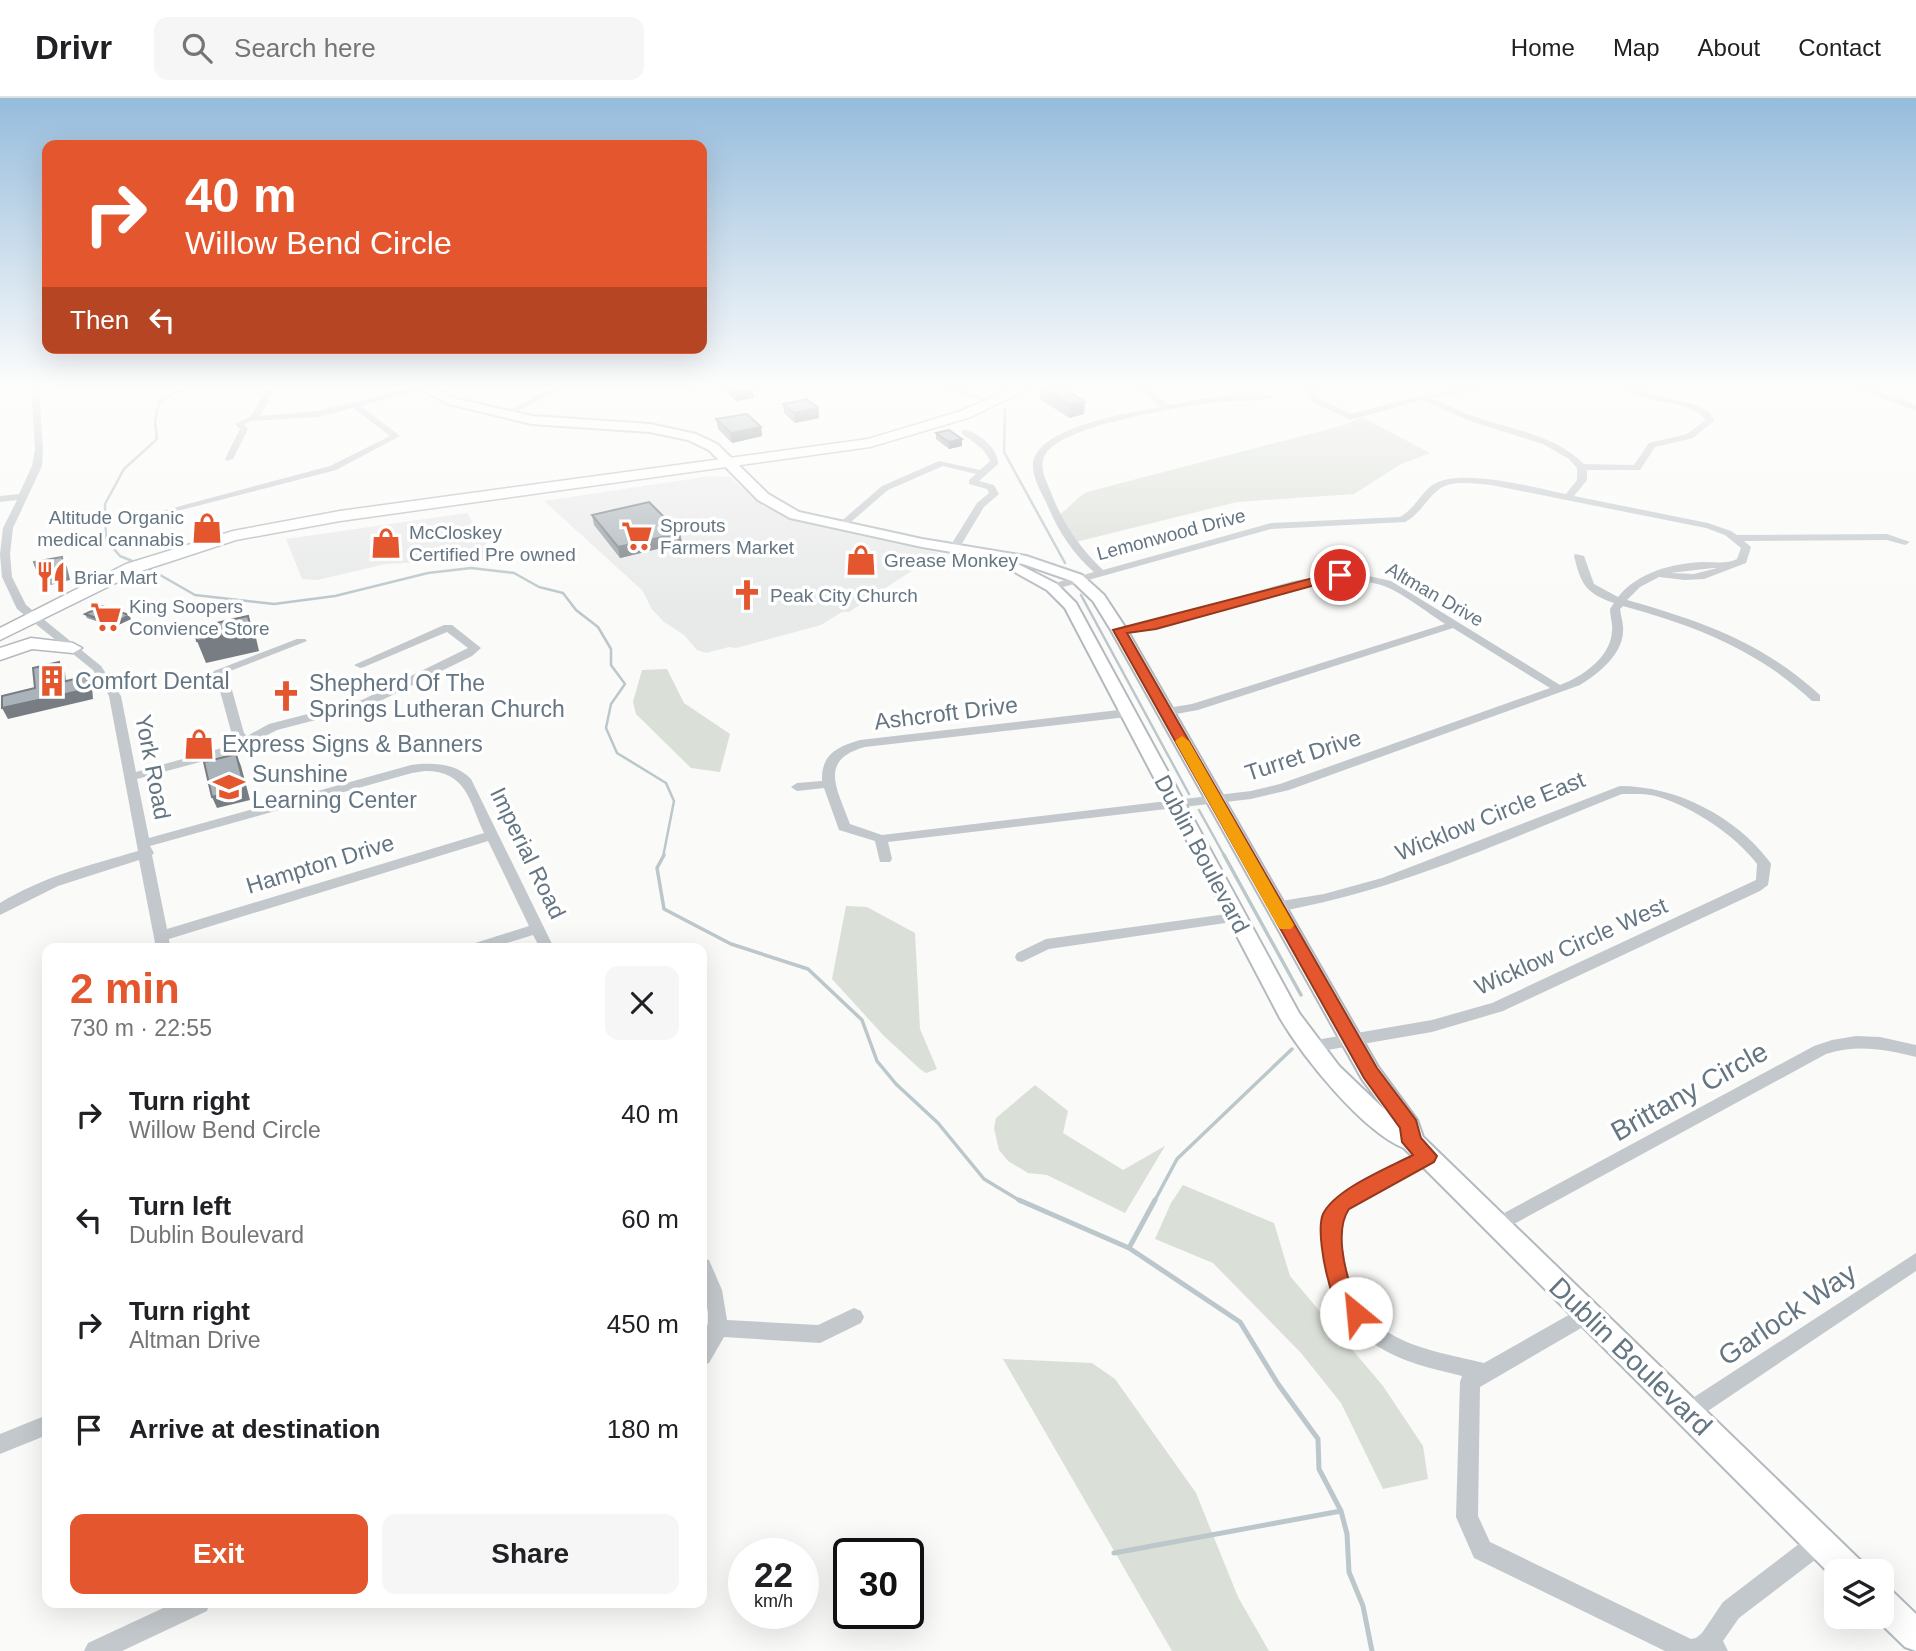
<!DOCTYPE html>
<html lang="en">
<head>
<meta charset="utf-8">
<style>
	:root { --surface:#fff; --page:#f6f6f6; --text:#202124; --muted:#757577; --line:#e0e0e0; --accent:#e4572e }
	body { margin:0; font-family:Arial,sans-serif; background:var(--page); color:var(--text); height:100vh; display:flex; flex-direction:column; font-size:26px; white-space:nowrap }
	* { box-sizing:border-box; margin:0 }
	p { font-size:23px; color:var(--muted) }
	.icon { flex:none; width:38px; height:38px; fill:none; stroke:currentColor; stroke-width:2; stroke-linecap:round; stroke-linejoin:round }
	.map { position:relative; flex:1; overflow:hidden }
	.sheet { position:absolute; left:42px; top:845px; width:665px; height:665px; display:flex; flex-direction:column; background:var(--surface); border-radius:14px; box-shadow:0 7px 28px #0002 }
	.sheet>* { flex:none }
	.hud { position:absolute; left:42px; top:42px; width:665px; height:214px; border-radius:14px; box-shadow:0 7px 28px #0002; background:#e4572e; color:#fff; overflow:hidden }
	.buttons { position:absolute; left:1824px; top:1461px; display:grid; gap:14px }
	.buttons a { display:grid; place-items:center; width:70px; height:70px; border-radius:14px; background:var(--surface); box-shadow:0 7px 28px #0002; font-size:35px }
	.speed { position:absolute; left:728px; top:1440px; display:flex; gap:14px; font-size:35px; font-weight:700; text-align:center }
	.speed>* { display:grid; place-content:center; width:91px; height:91px; border-radius:50%; background:var(--surface); box-shadow:0 7px 28px #0002; line-height:1 }
	.speed small { font-size:18px; font-weight:400 }
	.speed .limit { border:4px solid #111; border-radius:10px; background:#fff; color:#111 }
	.pin { position:absolute; display:grid; place-items:center; width:60px; height:60px; color:#fff; margin:-30px; border:4px solid #fff; border-radius:50%; box-shadow:0 2px 7px #0007 }
	.me { position:absolute; width:77px; margin:-38px; rotate:332deg; stroke-linejoin:round; filter:drop-shadow(0 0 5px #0008) }
	.turn { display:flex; align-items:center; gap:24px; height:147px; padding:0 28px; font-size:32px }
	.turn .icon { width:91px; height:91px; stroke-width:2.5 }
	.turn b { display:block; font-size:49px; line-height:60px }
	.then { display:flex; align-items:center; height:66px; padding:0 28px; background:#0003; gap:14px; font-size:26px }
	.round { display:grid; place-items:center; flex:none; width:74px; height:74px; border-radius:14px; background:var(--page) }
	.head { display:flex; align-items:center; justify-content:space-between; height:119px; padding:0 28px }
	h1 { font-size:42px; font-weight:700; line-height:52px; color:var(--accent) }
	.button { display:flex; gap:14px; margin-top:auto; padding:14px 28px }
	.button a { flex:1; height:80px; border-radius:14px; background:var(--accent); color:#fff; font-size:28px; font-weight:700; line-height:80px; text-align:center }
	.button a+a { background:var(--page); color:var(--text) }
	ul { padding:0; list-style:none }
	li { display:flex; align-items:center; gap:21px; height:105px; padding:0 28px }
	li div { flex:1 }
	li b { display:block; font-size:26px }
	li em { font-style:normal }
	header { display:flex; align-items:center; gap:42px; box-sizing:border-box; height:98px; padding:0 35px; background:var(--surface); border-bottom:2px solid var(--line) }
	header strong { font-size:33px }
	nav { display:flex; gap:38px; margin-inline-start:auto; font-size:24px }
	.search { width:490px; height:63px; background:var(--page); display:flex; align-items:center; gap:18px; box-sizing:border-box; padding:0 24px; border-radius:14px; color:var(--muted); font-size:26px }
	.map>svg:first-child { display:block }
	.built { fill:#e8e9e9 }
	.green { fill:#dadfd7 }
	.lines { fill:none; stroke-linecap:round; stroke-linejoin:round }
	.stream-far2 { stroke:#bbc7cb; stroke-width:2.5 }
	.stream-far1 { stroke:#bbc7cb; stroke-width:3.5 }
	.stream { stroke:#bbc7cb; stroke-width:5 }
	.secondary-casing { stroke:#b3babf; stroke-width:4 }
	.trunk-casing { stroke:#b4b9bd; stroke-width:3 }
	.minor { fill:#c3c8cc; fill-rule:evenodd }
	.secondary { fill:#fff; fill-rule:evenodd }
	.trunk { fill:#fff; fill-rule:evenodd }
	.wall { fill:#929a9f }
	.shaded-wall { fill:#777d82 }
	.building { fill:#aab3b9; stroke:#777d82; stroke-width:2 }
	.route { fill:#e4572e; stroke:#94391e; stroke-width:2 }
	.slow { fill:#f59e0b }
	.labels { text-anchor:middle; stroke-width:7; stroke-linejoin:round; paint-order:stroke }
	.far-poi-label { font-size:19px; fill:#657683; stroke:#fff; text-anchor:start }
	.far-street-label { font-size:19px; fill:#657683; stroke:#fff }
	.poi-label { font-size:23px; fill:#657683; stroke:#fff; text-anchor:start }
	.street-label { font-size:23px; fill:#657683; stroke:#fff }
	.near-street-label { font-size:28px; fill:#657683; stroke:#fff }
</style>
</head>
<body>
<header>
<strong>Drivr</strong>
<div class="search"><svg class="icon" aria-label="search" viewBox="0 0 24 24"><circle cx="10" cy="10" r="6"/><path d="M15 15l6 6"/></svg>Search here</div>
<nav><a>Home</a><a>Map</a><a>About</a><a>Contact</a></nav>
</header>
<div class="map">
<svg width="1916" height="1553" viewBox="0 0 1916 1553">
	<rect width="100%" height="100%" fill="#fafaf8"/>
	<path class="built" d="M710 378 730 379 763 408 799 424 939 455 849 514H842L821 527 736 550 729 549 706 555 697 552 684 537 664 524 651 510 643 493 544 403Z
		M467 415 488 449 490 461 386 466 317 482 302 481 286 441Z"/>
	<path class="green" d="M1362 319 1430 355 1401 366 1354 396 1237 404 1072 445 1056 418C1069 412 1074 401 1087 394L1344 327Z
		M667 571 684 605 730 636 720 674 691 670 636 616 633 604 642 572Z
		M846 808 867 809 915 835 920 931 937 971 926 975 920 971 884 938 832 881Z
		M1035 987 1068 1013 1063 1035 1123 1072 1165 1048 1125 1115 1047 1077 1028 1075 1008 1063 999 1052 994 1030 996 1020Z
		M1183 1087 1274 1125 1290 1178 1383 1288 1423 1348 1428 1381 1383 1391 1341 1305 1301 1255 1213 1165 1155 1141 1171 1105Z
		M1003 1261 1092 1265 1115 1281 1196 1395 1238 1499 1269 1553H1172Z"/>
	<g class="lines">
		<path class="stream-far2" d="M1005 311 1004 354 1065 465
			M137 465 120 458 106 442 105 406 124 371 157 341 155 323 159 304 184 290
			M148 470 195 497 274 506 335 498 428 475 471 470 514 475 539 489 563 495 576 512 598 529 611 551V567L625 586 611 606 606 630 617 655 666 685 674 703 663 759
			M1081 497 1189 696
			M1199 712 1225 759"/>
		<path class="stream-far1" d="M664 757 657 770 664 811 731 846 808 871 862 922 877 963 896 986 938 1025 984 1081 1022 1104
			M1224 757 1301 897
			M1154 1104 1177 1061 1292 951"/>
		<path class="stream" d="M1019 1102 1129 1150 1240 1224 1278 1286 1318 1341 1319 1371 1341 1413 1347 1436 1349 1474 1363 1508 1372 1553
			M1129 1150 1155 1102
			M1114 1455 1341 1413"/>
		<defs>
			<path id="secondary" d="M418 290H433L457 301 532 318 650 326 696 336 717 346 768 396 799 414 922 441 1026 458 1082 477 1104 497 1127 532 1378 969 1417 1022 1423 1039 1861 1463 1865 1474H1836V1482L1404 1050C1362 1033 1303 959 1280 920L1065 510 1047 492 1004 468 1011 464 1016 465 1057 486 1076 505 1299 915 1339 968 1385 1012 1362 981 1111 532 1093 503 1072 483 1023 466 922 449 790 420 758 402 709 352 688 342 650 334 532 326 449 306Z
				M1881 1488 1892 1493 1916 1516V1553L1905 1549 1874 1519H1881Z"/>
			<path id="trunk" d="M1011 290H1029L971 319 870 349 340 423 236 442 138 474 0 542V530L126 466 233 433 340 413 868 341 961 313Z
				M31 540 73 545 82 550 73 555 32 551 0 562V550Z"/>
		</defs>
		<use href="#secondary" class="secondary-casing"/>
		<use href="#trunk" class="trunk-casing"/>
		<path class="minor" d="M31 290H39L43 351 42 368 13 430 10 456 12 479 26 507 101 568 121 598 136 674 222 650 237 642 232 637 220 593 210 581 214 573 297 541H305L307 543 225 575 222 581 232 592 244 635 247 638 269 626 362 602 468 550 447 534 364 569 360 570 354 567 444 527H452L481 550 472 558 370 608 277 632 254 644 252 647 230 656 137 681 149 740 411 667C432 664 456 665 471 681L554 850H540L533 837 491 850H470L472 846 529 828 488 743 169 841 170 850H156L139 762 58 788 0 817V805C42 779 90 767 138 753L109 598 93 572 17 511 2 479 0 456 3 430 17 402 0 404V398L19 396 32 368 35 351ZM425 673C467 673 469 703 484 735L167 831 152 757 154 755 150 748 412 675Z
			M268 290H276L260 318 318 313 411 290H426L361 308 400 338 336 372 158 418V414L330 368 390 338 353 310 318 319 251 323 244 327 248 331 233 361 226 363 225 361 240 331 235 326 251 318Z
			M553 290H564L508 318 501 316Z
			M941 290H956L986 300 982 302Z
			M1138 290H1148L1169 307C1191 303 1257 290 1274 299 1265 304 1239 302 1227 303 1192 307 1061 326 1045 357 1039 369 1045 380 1050 392 1062 424 1078 448 1103 472L1271 425 1400 419C1414 411 1419 398 1431 388 1456 368 1536 390 1566 396L1577 382V370L1569 361 1543 346 1470 323 1422 302 1350 322 1313 304 1308 290H1316L1320 301 1351 316C1401 303 1442 290 1494 290L1430 300C1445 306 1460 314 1476 319 1514 332 1555 337 1584 366L1634 367 1649 345 1687 336 1706 322C1686 299 1646 308 1622 290H1633L1699 308 1708 313 1715 322 1693 340 1655 349 1640 372H1587V382L1574 398 1708 425 1731 433 1737 437 1887 436 1910 444 1905 447 1887 442 1744 443 1751 449 1746 465 1704 481 1685 482 1659 479 1640 489 1627 502C1701 523 1762 544 1820 597V603H1812C1758 552 1693 527 1623 508L1620 511C1621 519 1624 527 1623 534 1622 557 1598 576 1580 587L1289 692 1251 701 888 744 892 761 890 764H880L875 743 839 732 824 690 797 693 791 689 797 685 822 683C821 656 837 649 860 642L1127 611 1133 615 1127 619 865 649C817 662 838 692 850 726L882 737 1251 693 1280 686 1550 590 1453 530 1198 612 1165 618 1159 614 1161 611 1192 606 1445 526C1428 515 1399 492 1381 487 1322 469 1244 504 1187 520 1165 527 1142 531 1119 535L1113 532 1115 530 1149 524 1293 483 1328 477 1360 476 1391 483 1560 587C1582 579 1611 559 1612 533 1613 526 1610 518 1610 511L1614 505C1585 495 1581 486 1574 458L1575 456 1584 458 1594 486 1618 499C1638 474 1673 465 1704 464 1716 464 1727 466 1737 461L1741 450 1725 437 1706 430 1491 387C1475 386 1450 381 1437 393 1425 403 1420 416 1405 424L1271 431 1056 491H1048V487L1094 474C1072 455 1057 431 1046 404 1041 394 1033 380 1033 369 1030 330 1132 314 1161 309ZM1713 470H1717L1694 476 1670 475Z
			M1855 290H1868L1916 307V313Z
			M962 332C977 332 999 351 998 366L979 383 994 387 999 396 984 409 958 452 949 450 977 405 989 395 987 391 969 386V382L976 376 943 368 888 392 844 430H838V426L882 388 939 363 980 372 990 363C985 350 973 344 962 336Z
			M1620 688C1676 688 1735 718 1769 763L1771 766 1768 787 1760 793 1503 913 1432 934 1310 955 1304 953 1302 949 1304 945 1310 943 1432 922 1492 905 1756 782 1757 766C1735 737 1694 710 1659 699 1648 695 1634 696 1622 696 1508 741 1396 794 1275 814L1268 809 1275 804 1324 796 1382 780Z
			M1234 815 1241 820 1239 823 1049 851 1022 864 1017 863 1015 859 1017 855 1046 841Z
			M1856 938 1880 939 1916 947V959C1886 951 1856 946 1826 956L1503 1132 1497 1135 1491 1132 1488 1127 1491 1122 1814 948 1832 942Z
			M1427 1051 1433 1053 1436 1058 1433 1063C1410 1076 1360 1094 1345 1115 1337 1125 1342 1145 1344 1157 1357 1242 1412 1248 1484 1265L1581 1210 1588 1207 1595 1210 1598 1216 1595 1222 1480 1289 1478 1418 1490 1444 1691 1541 1696 1540 1702 1535 1723 1504 1812 1436 1820 1433 1828 1436 1831 1444 1828 1452 1739 1520 1723 1543 1728 1553H1665L1474 1460 1456 1419 1460 1284 1462 1278C1433 1271 1402 1264 1377 1248 1363 1240 1351 1228 1343 1215 1328 1191 1313 1131 1330 1107 1343 1089 1405 1058 1427 1051Z
			M1916 1155V1173L1696 1321 1689 1324 1682 1321 1679 1314 1682 1307Z
			M702 1160 709 1162 722 1192 727 1222 818 1227 854 1210 861 1213 864 1219 861 1225 820 1245 724 1239 709 1265 702 1268V1243L708 1225V1214L702 1189Z
			M47 1317V1337L0 1356V1336Z
			M174 1505H210L207 1513 122 1553H84L88 1545Z"/>
		<use href="#secondary" class="secondary"/>
		<use href="#trunk" class="trunk"/>
	</g>
	<path class="wall" d="M722 290H752L754 300 736 303Z
		M1041 290H1063L1085 304 1084 316 1069 320 1040 301Z
		M783 306 818 310 819 320 795 325 784 315Z
		M716 321 761 329 762 338 732 345 718 331Z
		M936 335 962 348 949 351 936 341Z
		M592 417 680 435 682 445 620 460 594 427Z
		M85 516 131 521 114 529 87 520Z"/>
	<path class="shaded-wall" d="M753 291 754 300 736 303 735 294Z
		M1085 304 1084 316 1069 320 1070 307Z
		M818 310 819 320 795 325 794 315Z
		M761 329 762 338 732 345 731 335Z
		M962 341V348L949 351V344Z
		M680 435 682 445 620 460 618 449Z
		M62 459 67 469 70 482 50 487 48 483 43 484 38 474 43 473Z
		M129 517 131 521 114 529 113 526Z
		M248 518 256 540 259 553 206 565 197 543Z
		M59 564 65 574 67 595 62 584Z
		M87 578 92 589 93 601 8 621 2 610Z
		M236 656 241 668 250 702 217 710 212 699Z"/>
	<path class="building" d="M731 290H752L753 291 735 294Z
		M1043 290H1063L1085 304 1070 307Z
		M807 301 818 310 794 315 783 306Z
		M747 316 761 329 731 335 716 321Z
		M949 332 962 341 949 344 936 335Z
		M649 404 680 435 618 449 592 417Z
		M62 459 65 472 45 476 43 473 38 474 34 464Z
		M102 508 129 517 113 526 85 516Z
		M248 518 251 531 197 543 194 530Z
		M59 564 62 584 87 578 88 591 2 610V598L35 590 33 570Z
		M236 656 245 690 212 699 204 664Z"/>
	<linearGradient id="sky" x2="0" y2="1"><stop stop-color="#96bcdc"/><stop offset="0.57" stop-color="#fdfdfc"/><stop offset="1" stop-color="#fdfdfc" stop-opacity="0"/></linearGradient>
	<rect width="1916" height="508" fill="url(#sky)"/>
	<path class="route" d="M1340 473 1346 477 1344 479 1156 531 1127 535 1377 970 1416 1022 1421 1040 1437 1058 1434 1064 1349 1111C1335 1131 1344 1170 1352 1192 1356 1200 1363 1207 1367 1215L1364 1222 1356 1225C1338 1219 1332 1198 1328 1181 1324 1167 1317 1130 1323 1116 1335 1091 1388 1070 1413 1057L1402 1044 1400 1030 1364 980 1113 532Z"/>
	<path class="slow" d="M1182 638 1189 643 1294 827 1291 831H1280L1277 827 1175 643Z"/>
	<defs>
		<symbol id="shop-bare" viewBox="-9 -9 18 18"><path d="M-5-2.5h2.3a2.7 3.5 0 0 1 5.4 0H5L5.5 6h-11ZM-1.5-2.5h3a1.5 2.3 0 0 0-3 0Z" fill="#e4572e" stroke="#fff" stroke-width="2.5" paint-order="stroke"/></symbol>
		<symbol id="supermarket-bare" viewBox="-9 -9 18 18"><path d="M-6-5.5h2.5l.6 2H6L4.5 2H-2.5L-4.4-4H-6ZM-1.5 3.2a1.3 1.3 0 1 0 .1 0ZM3 3.2a1.3 1.3 0 1 0 .1 0Z" fill="#e4572e" stroke="#fff" stroke-width="2.5" paint-order="stroke"/></symbol>
		<symbol id="restaurant-bare" viewBox="-9 -9 18 18"><path d="M-5-6h1v4h1v-4h1v4h1v-4h1v5L-1.5 .5V6h-2V.5L-5-1ZM5-6V6H3V1.5H1.5Q1.5-4 5-6Z" fill="#e4572e" stroke="#fff" stroke-width="2.5" paint-order="stroke"/></symbol>
		<symbol id="church-bare" viewBox="-9 -9 18 18"><path d="M-1.2-6h2.4v3.5h3.3v2.4h-3.3V6h-2.4V-.1h-3.3v-2.4h3.3Z" fill="#e4572e" stroke="#fff" stroke-width="2.5" paint-order="stroke"/></symbol>
		<symbol id="building-bare" viewBox="-9 -9 18 18"><path d="M-4-6H4V6H1V3H-1V6H-4ZM-2.5-4.3h1.7v1.8h-1.7ZM.8-4.3h1.7v1.8H.8ZM-2.5-1h1.7V.8h-1.7ZM.8-1h1.7V.8H.8Z" fill="#e4572e" stroke="#fff" stroke-width="2.5" paint-order="stroke"/></symbol>
		<symbol id="school-bare" viewBox="-9 -9 18 18"><path d="M0-5L7-2L0 1L-7-2ZM-4 1L0 2.5L4 1V4Q0 6-4 4Z" fill="#e4572e" stroke="#fff" stroke-width="2.5" paint-order="stroke"/></symbol>
	</defs>
	<g fill-rule="evenodd">
		<use href="#shop-bare" x="185" y="408" width="44" height="44"/>
		<use href="#supermarket-bare" x="615" y="416" width="44" height="44"/>
		<use href="#shop-bare" x="364" y="423" width="44" height="44"/>
		<use href="#shop-bare" x="839" y="440" width="44" height="44"/>
		<use href="#restaurant-bare" x="29" y="457" width="44" height="44"/>
		<use href="#church-bare" x="725" y="475" width="44" height="44"/>
		<use href="#supermarket-bare" x="84" y="497" width="44" height="44"/>
		<use href="#building-bare" x="30" y="561" width="44" height="44"/>
		<use href="#church-bare" x="264" y="576" width="44" height="44"/>
		<use href="#shop-bare" x="177" y="624" width="44" height="44"/>
		<use href="#school-bare" x="207" y="667" width="44" height="44"/>
	</g>
	<g class="labels">
		<g class="far-poi-label">
			<text x="184" y="426" text-anchor="end">Altitude Organic<tspan x="184" dy="22">medical cannabis</tspan></text>
			<text x="660" y="434">Sprouts<tspan x="660" dy="22">Farmers Market</tspan></text>
			<text x="409" y="441">McCloskey<tspan x="409" dy="22">Certified Pre owned</tspan></text>
			<text x="884" y="469">Grease Monkey</text>
			<text x="74" y="486">Briar Mart</text>
			<text x="770" y="504">Peak City Church</text>
			<text x="129" y="515">King Soopers<tspan x="129" dy="22">Convience Store</tspan></text>
		</g>
		<g class="far-street-label">
			<text transform="translate(1171 436) rotate(-15)" y="7">Lemonwood Drive</text>
			<text transform="translate(1435 496) rotate(30)" y="7">Altman Drive</text>
		</g>
		<g class="poi-label">
			<text x="75" y="591">Comfort Dental</text>
			<text x="309" y="593">Shepherd Of The<tspan x="309" dy="26">Springs Lutheran Church</tspan></text>
			<text x="222" y="654">Express Signs &amp; Banners</text>
			<text x="252" y="684">Sunshine<tspan x="252" dy="26">Learning Center</tspan></text>
		</g>
		<g class="street-label">
			<text transform="translate(946 615) rotate(-7)" y="8">Ashcroft Drive</text>
			<text transform="translate(1303 657) rotate(-18)" y="8">Turret Drive</text>
			<text transform="translate(153 669) rotate(79)" y="8">York Road</text>
			<text transform="translate(1490 718) rotate(-22)" y="8">Wicklow Circle East</text>
			<text transform="translate(528 755) rotate(64)" y="8">Imperial Road</text>
			<text transform="translate(1202 756) rotate(62)" y="8">Dublin Boulevard</text>
			<text transform="translate(320 766) rotate(-17)" y="8">Hampton Drive</text>
			<text transform="translate(1571 848) rotate(-24)" y="8">Wicklow Circle West</text>
		</g>
		<g class="near-street-label">
			<text transform="translate(1689 993) rotate(-29)" y="10">Brittany Circle</text>
			<text transform="translate(1787 1216) rotate(-34)" y="10">Garlock Way</text>
			<text transform="translate(1631 1258) rotate(44)" y="10">Dublin Boulevard</text>
		</g>
	</g>
</svg>
<div class="buttons">
<a><svg class="icon" aria-label="layers" viewBox="0 0 24 24"><path d="M12 4l9 5-9 5-9-5zM3 14l9 5 9-5"/></svg></a>
</div>
<div class="speed"><div>22<small>km/h</small></div><div class="limit">30</div></div>
<div class="pin" style="left:1340px;top:477px;background:#d93025"><svg class="icon" aria-label="arrive" viewBox="0 0 24 24"><path d="M6 21V4h12l-3 4 3 4H6"/></svg></div>
<svg class="me" style="left:1356px;top:1215px" viewBox="-20 -20 40 40"><circle r="19" fill="#fff"/><path d="M0-13L10 11 0 6-10 11z" fill="#e4572e"/></svg>
<div class="hud">
<div class="turn"><svg class="icon" aria-label="right" viewBox="0 0 24 24"><path d="M7 20v-9h11M14 6l5 5-5 5"/></svg><div><b>40 m</b>Willow Bend Circle</div></div>
<div class="then">Then<svg class="icon" aria-label="left" viewBox="0 0 24 24"><path d="M17 20v-9H6M10 6l-5 5 5 5"/></svg></div>
</div>
<section class="sheet">
<div class="head"><div><h1>2 min</h1><p>730 m · 22:55</p></div><a class="round"><svg class="icon" aria-label="close" viewBox="0 0 24 24"><path d="M6 6l12 12M18 6L6 18"/></svg></a></div>
<ul>
<li><svg class="icon" aria-label="right" viewBox="0 0 24 24"><path d="M7 20v-9h11M14 6l5 5-5 5"/></svg><div><b>Turn right</b><p>Willow Bend Circle</p></div><em>40 m</em></li>
<li><svg class="icon" aria-label="left" viewBox="0 0 24 24"><path d="M17 20v-9H6M10 6l-5 5 5 5"/></svg><div><b>Turn left</b><p>Dublin Boulevard</p></div><em>60 m</em></li>
<li><svg class="icon" aria-label="right" viewBox="0 0 24 24"><path d="M7 20v-9h11M14 6l5 5-5 5"/></svg><div><b>Turn right</b><p>Altman Drive</p></div><em>450 m</em></li>
<li><svg class="icon" aria-label="arrive" viewBox="0 0 24 24"><path d="M6 21V4h12l-3 4 3 4H6"/></svg><div><b>Arrive at destination</b></div><em>180 m</em></li>
</ul>
<div class="button"><a>Exit</a><a>Share</a></div>
</section>
</div>
</body>
</html>
